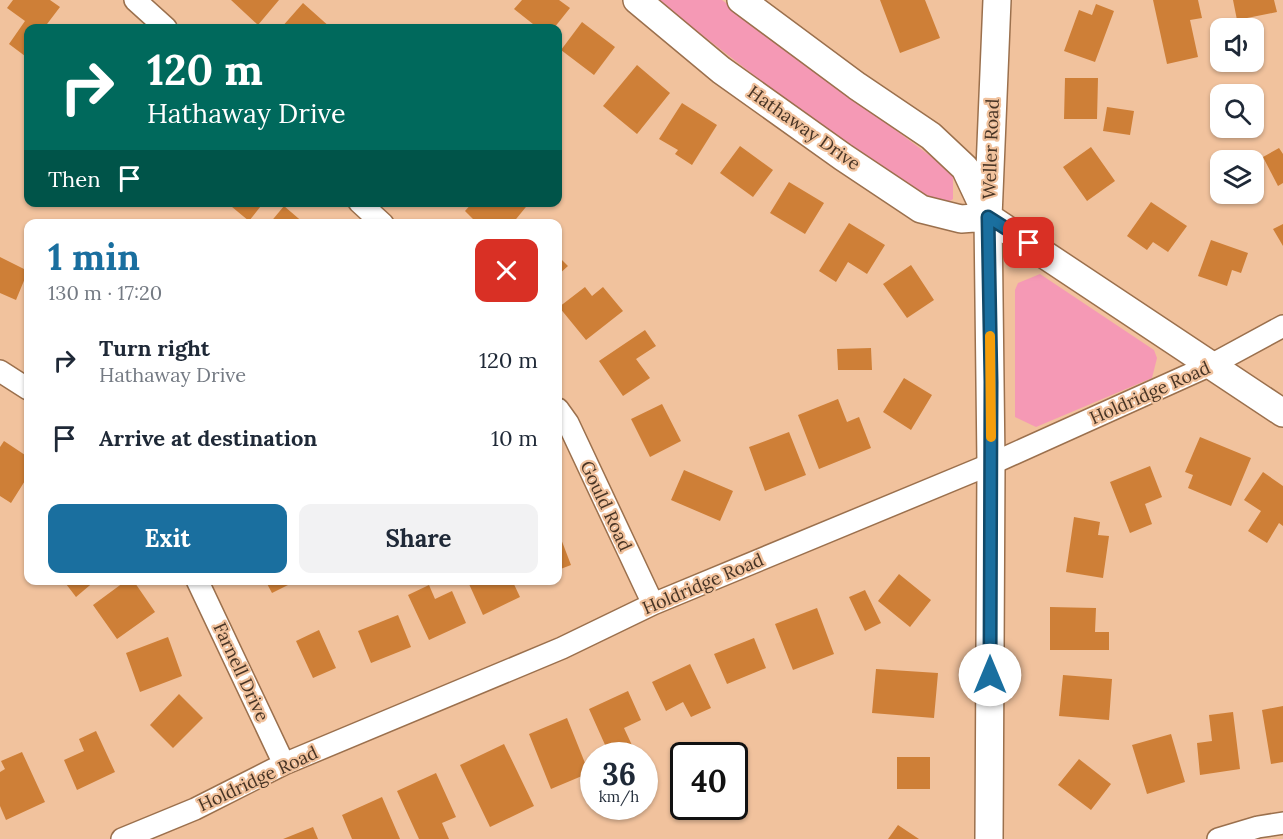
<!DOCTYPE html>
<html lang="en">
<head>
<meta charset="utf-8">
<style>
	:root { --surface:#fff; --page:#f2f2f3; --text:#1f2937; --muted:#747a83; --accent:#1a6f9f }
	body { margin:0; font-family:Lora,serif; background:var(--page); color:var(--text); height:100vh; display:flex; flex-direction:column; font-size:22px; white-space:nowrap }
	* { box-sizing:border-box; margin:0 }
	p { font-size:20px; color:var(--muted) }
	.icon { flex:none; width:33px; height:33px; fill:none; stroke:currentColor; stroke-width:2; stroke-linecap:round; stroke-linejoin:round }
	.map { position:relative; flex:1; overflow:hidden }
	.sheet { position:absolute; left:24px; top:219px; width:538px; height:366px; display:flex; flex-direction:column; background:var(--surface); border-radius:12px; box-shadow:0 2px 4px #0004 }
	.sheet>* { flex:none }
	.guide { position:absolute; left:24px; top:24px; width:538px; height:183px; border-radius:12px; box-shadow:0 2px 4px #0004; background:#00695c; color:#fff; overflow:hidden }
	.controls { position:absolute; left:1210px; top:18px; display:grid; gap:12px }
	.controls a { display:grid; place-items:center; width:54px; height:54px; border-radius:12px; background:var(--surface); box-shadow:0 2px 4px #0004; font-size:30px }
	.speed { position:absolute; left:580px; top:742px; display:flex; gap:12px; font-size:30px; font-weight:700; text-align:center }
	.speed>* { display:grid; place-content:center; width:78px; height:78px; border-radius:50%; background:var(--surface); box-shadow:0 2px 4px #0004; line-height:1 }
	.speed small { font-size:15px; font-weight:400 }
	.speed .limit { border:3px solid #111; border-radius:9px; background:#fff; color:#111 }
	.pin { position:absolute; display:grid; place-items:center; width:51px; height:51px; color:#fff; margin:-26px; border-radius:12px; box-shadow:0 3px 9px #0006 }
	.me { position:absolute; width:66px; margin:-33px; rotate:0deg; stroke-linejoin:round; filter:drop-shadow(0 0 4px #0008) }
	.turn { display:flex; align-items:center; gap:21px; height:126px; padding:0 24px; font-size:27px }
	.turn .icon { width:78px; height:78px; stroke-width:2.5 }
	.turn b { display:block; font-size:42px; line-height:51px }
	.then { display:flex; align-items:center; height:57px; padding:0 24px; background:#0003; gap:12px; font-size:22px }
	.round { display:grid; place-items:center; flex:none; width:63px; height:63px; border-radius:12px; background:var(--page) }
	.headline { display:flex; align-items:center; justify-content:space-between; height:102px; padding:0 24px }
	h1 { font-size:36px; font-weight:800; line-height:45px; color:var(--accent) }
	.cta { display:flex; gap:12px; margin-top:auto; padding:12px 24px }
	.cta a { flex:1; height:69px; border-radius:12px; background:var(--accent); color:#fff; font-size:24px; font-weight:800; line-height:69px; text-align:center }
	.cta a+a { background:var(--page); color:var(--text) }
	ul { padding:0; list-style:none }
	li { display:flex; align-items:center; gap:18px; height:78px; padding:0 24px }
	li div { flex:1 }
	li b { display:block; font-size:22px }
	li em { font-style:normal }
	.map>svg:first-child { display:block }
	.green { fill:#f599b5 }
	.building { fill:#ce7f37 }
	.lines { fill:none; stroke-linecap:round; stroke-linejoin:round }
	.minor-casing { stroke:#9b704d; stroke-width:24 }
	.tertiary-casing { stroke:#9b704d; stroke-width:30 }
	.minor { stroke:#fff; stroke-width:21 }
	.tertiary { stroke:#fff; stroke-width:27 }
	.route-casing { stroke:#114867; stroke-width:15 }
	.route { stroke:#1a6f9f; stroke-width:10 }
	.slow { stroke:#f59e0b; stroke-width:10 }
	.labels { text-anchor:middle; stroke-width:4.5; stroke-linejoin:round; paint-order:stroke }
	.street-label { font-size:18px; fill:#473425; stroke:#f1c29d }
</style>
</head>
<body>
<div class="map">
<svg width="1283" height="839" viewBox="0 0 1283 839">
	<rect width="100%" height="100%" fill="#f1c29d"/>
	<path class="green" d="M657 0H722L953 173V199L945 204 924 194 795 107Z
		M1040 274 1154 350 1157 358 1152 378 1036 427 1015 417V290L1018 283Z"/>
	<path class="building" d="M13 0H50L60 7 44 28H28V50L25 56 9 44 25 21 7 8Z
		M231 0H279L258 25Z
		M522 0H559L570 8 554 28H538L514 9Z
		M880 0H925L940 38 900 53Z
		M1153 0H1198L1202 18 1190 20 1198 57 1167 64Z
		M1233 0H1274L1277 12 1237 20Z
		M303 3 331 28H281Z
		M1096 4 1114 11 1095 62 1064 51 1079 10 1092 15Z
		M582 22 615 47 594 75 561 50Z
		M637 65 670 93 637 134 603 106Z
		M1065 78H1098L1097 119H1064Z
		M682 103 717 125 692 165 675 154 678 150 659 139Z
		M1107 107 1134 111 1130 135 1103 131Z
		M740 146 773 170 753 197 720 173Z
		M1091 147 1115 181 1087 201 1063 167Z
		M1279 148 1283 154V183L1278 186 1263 157Z
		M789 182 824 203 805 234 770 213Z
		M226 202H264L249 221Z
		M473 202H530L512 224H478L465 211Z
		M1151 202 1187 226 1168 252 1153 242 1147 250 1127 236Z
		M284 206 305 224H269Z
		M849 223 885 245 867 274 848 262 836 282 819 271Z
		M1283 224V246L1273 229Z
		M1211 240 1248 253 1241 273 1232 270 1227 286 1198 276Z
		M558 256 568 266 558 275Z
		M0 257 28 271 16 300 0 293Z
		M911 265 934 300 907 318 883 284Z
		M585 287 592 296 603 287 623 311 586 340 559 307Z
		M645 330 656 346 636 359 650 378 623 396 599 361Z
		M871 348 872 370H838L837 349Z
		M904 378 932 395 911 430 883 412Z
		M838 399 847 422 859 417 871 448 819 469 798 415Z
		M662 404 681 441 650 457 631 419Z
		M789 432 806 475 765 491 749 447Z
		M1200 437 1251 458 1231 506 1188 488 1193 475 1185 472Z
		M4 441 28 457V476L11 503 0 496V447Z
		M1150 466 1162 497 1145 504 1152 524 1130 533 1110 482Z
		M684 470 733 491 720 521 671 500Z
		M1263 472 1283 486V526L1279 523 1267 543 1248 531 1261 511 1244 500Z
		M1074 517 1100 522 1098 535 1109 536 1103 578 1066 572Z
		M558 531 571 565 558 570Z
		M899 574 931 600 910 627 878 601Z
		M63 580H96L76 597Z
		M127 580H133L155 612 117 639 93 605Z
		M265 580H298L272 593Z
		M476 580H512L520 597 483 615 469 584Z
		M429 585 435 599 452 591 466 623 429 640 408 595Z
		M865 590 881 623 865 631 849 597Z
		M1050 607 1096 608 1095 632H1109V650H1050Z
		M817 608 834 654 793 670 775 624Z
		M398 615 411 647 371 663 358 631Z
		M319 630 336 668 313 678 296 641Z
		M168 637 182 676 140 692 126 653Z
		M754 638 766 668 727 684 714 654Z
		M690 664 711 708 691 717 683 702 666 711 652 682Z
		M876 669 938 673 934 718 872 713Z
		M1063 675 1112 679 1109 720 1059 716Z
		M628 691 641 720 624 728 637 756H610L589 709Z
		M179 694 203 718 173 748 150 725Z
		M1283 706V762L1271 764 1262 710Z
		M1233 712 1240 769 1200 775 1197 743 1212 741 1209 715Z
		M567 718 589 773 551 789 529 734Z
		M96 731 115 772 77 790 64 760 84 751 79 739Z
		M1171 734 1185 782 1147 794 1132 745Z
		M504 744 534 806 490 827 460 765Z
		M22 752 45 802 6 820 0 806V772L5 769 1 761Z
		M897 757H930V789H897Z
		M1079 759 1111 784 1091 810 1058 785Z
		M436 773 456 817 442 823 449 839H419L397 791Z
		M382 797 400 839H352L342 815Z
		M898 825 919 839H888Z
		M313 827 318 839H283Z"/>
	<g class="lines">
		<defs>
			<path id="minor" d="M135 0 166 28
				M359 202 383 224
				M0 371 28 389
				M558 409 568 423 653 604
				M197 580 284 764
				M122 839 195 809 284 764 562 648 653 604 991 464 1213 364 1283 326
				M1218 839 1258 827 1283 823"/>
			<path id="tertiary" d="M637 0 721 70 843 157 921 209 961 219 988 217
				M741 0 857 86 931 136 965 168 988 217 1283 413
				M989 839 991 464 988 217 997 0"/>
		</defs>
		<use href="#minor" class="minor-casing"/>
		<use href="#tertiary" class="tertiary-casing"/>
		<use href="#minor" class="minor"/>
		<use href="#tertiary" class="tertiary"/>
	</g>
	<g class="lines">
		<defs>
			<path id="route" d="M990 675 991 382 988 217 1029 243"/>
		</defs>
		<use href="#route" class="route-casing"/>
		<use href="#route" class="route"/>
		<path class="slow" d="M990 336 991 437"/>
	</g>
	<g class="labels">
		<g class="street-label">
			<text transform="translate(804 128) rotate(35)" y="6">Hathaway Drive</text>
			<text transform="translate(991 149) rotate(-88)" y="6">Weller Road</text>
			<text transform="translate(1150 393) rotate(-24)" y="6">Holdridge Road</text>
			<text transform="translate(606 506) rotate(65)" y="6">Gould Road</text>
			<text transform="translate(703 584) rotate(-23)" y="6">Holdridge Road</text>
			<text transform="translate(241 672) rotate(65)" y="6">Farnell Drive</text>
			<text transform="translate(258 779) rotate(-25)" y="6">Holdridge Road</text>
		</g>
	</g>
</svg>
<div class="controls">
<a><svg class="icon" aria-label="sound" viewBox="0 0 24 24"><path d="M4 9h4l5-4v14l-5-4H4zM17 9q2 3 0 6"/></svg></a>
<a><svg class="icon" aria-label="search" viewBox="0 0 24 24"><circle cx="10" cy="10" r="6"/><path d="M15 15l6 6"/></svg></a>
<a><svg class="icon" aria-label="layers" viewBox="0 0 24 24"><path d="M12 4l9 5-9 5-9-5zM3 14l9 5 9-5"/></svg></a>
</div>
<div class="speed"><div>36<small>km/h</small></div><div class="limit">40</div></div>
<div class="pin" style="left:1029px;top:243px;background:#d93025"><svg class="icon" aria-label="arrive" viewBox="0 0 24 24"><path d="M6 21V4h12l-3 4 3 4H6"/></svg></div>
<svg class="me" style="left:990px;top:675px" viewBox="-20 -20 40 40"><circle r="19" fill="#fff"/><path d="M0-13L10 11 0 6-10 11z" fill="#1a6f9f"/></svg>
<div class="guide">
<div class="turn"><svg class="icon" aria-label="right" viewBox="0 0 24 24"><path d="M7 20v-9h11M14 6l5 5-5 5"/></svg><div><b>120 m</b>Hathaway Drive</div></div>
<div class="then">Then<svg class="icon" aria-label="arrive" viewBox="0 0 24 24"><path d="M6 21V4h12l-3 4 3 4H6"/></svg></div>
</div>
<section class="sheet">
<div class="headline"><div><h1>1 min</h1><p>130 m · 17:20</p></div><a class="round" style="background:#d93025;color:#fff"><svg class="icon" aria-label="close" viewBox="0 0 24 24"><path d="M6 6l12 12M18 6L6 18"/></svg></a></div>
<ul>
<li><svg class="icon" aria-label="right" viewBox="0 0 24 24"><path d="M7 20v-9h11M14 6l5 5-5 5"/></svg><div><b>Turn right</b><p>Hathaway Drive</p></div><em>120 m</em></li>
<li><svg class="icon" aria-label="arrive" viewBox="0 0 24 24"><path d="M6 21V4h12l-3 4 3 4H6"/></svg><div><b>Arrive at destination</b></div><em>10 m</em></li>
</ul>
<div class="cta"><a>Exit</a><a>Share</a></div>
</section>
</div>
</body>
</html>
